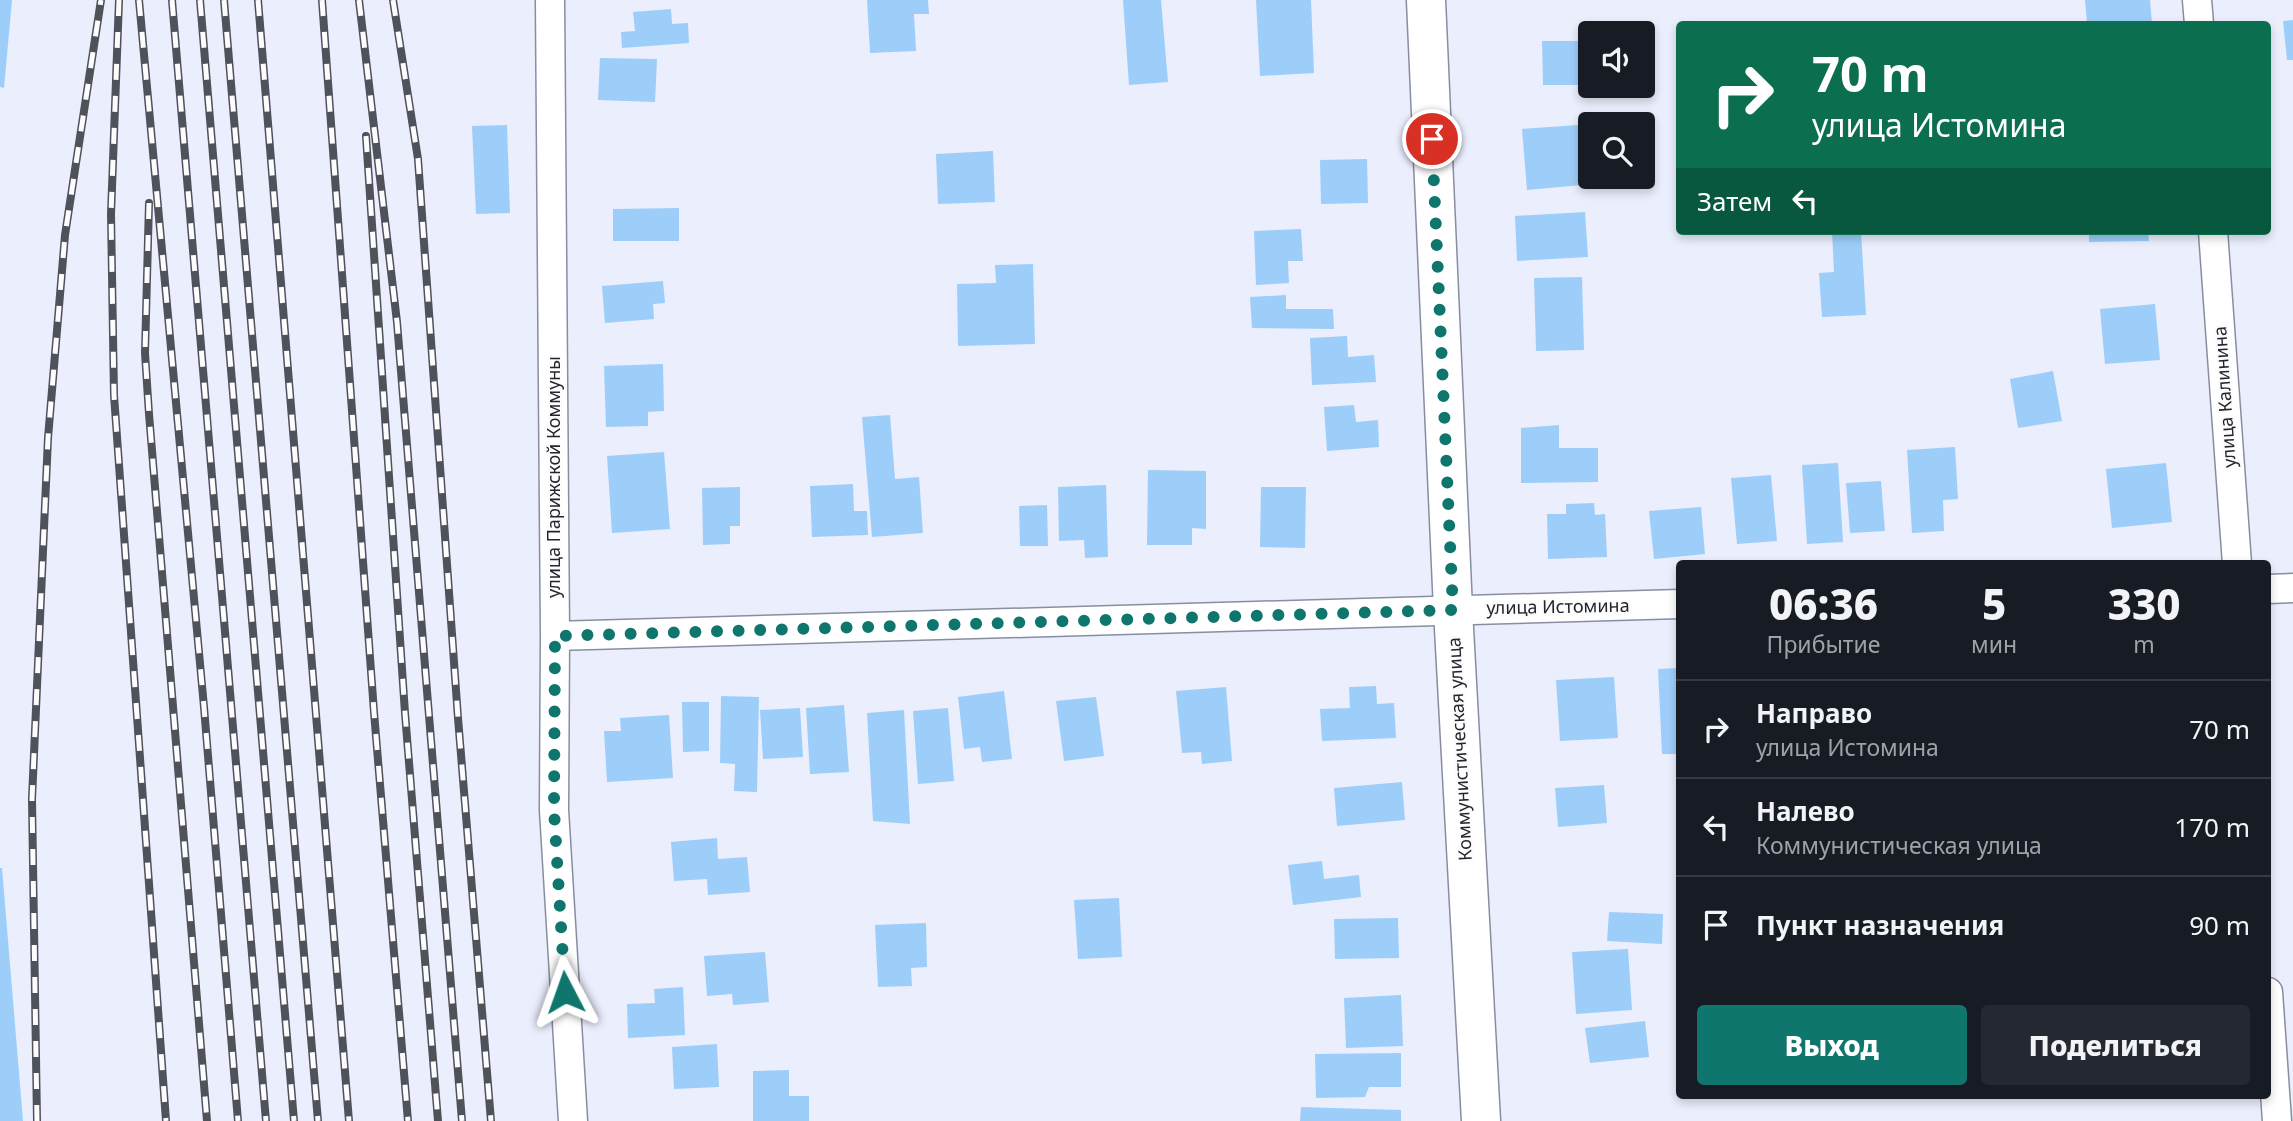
<!DOCTYPE html>
<html lang="ru">
<head>
<meta charset="utf-8">
<style>
	:root { --surface:#171b24; --page:#242831; --text:#f1f3f6; --muted:#9ea1a6; --line:#363941; --accent:#0f766e }
	body { margin:0; font-family:"Noto Sans",sans-serif; background:var(--page); color:var(--text); height:100vh; display:flex; flex-direction:column; font-size:26px; white-space:nowrap }
	* { box-sizing:border-box; margin:0 }
	p { font-size:23px; color:var(--muted) }
	.icon { flex:none; width:38px; height:38px; fill:none; stroke:currentColor; stroke-width:2; stroke-linecap:round; stroke-linejoin:round }
	.map { position:relative; flex:1; overflow:hidden }
	.details { position:absolute; left:1676px; top:560px; width:595px; height:539px; display:flex; flex-direction:column; background:var(--surface); border-radius:7px; box-shadow:0 4px 10px #0003 }
	.details>* { flex:none }
	.hud { position:absolute; left:1676px; top:21px; width:595px; height:214px; border-radius:7px; box-shadow:0 4px 10px #0003; background:#0b6e4f; color:#fff; overflow:hidden }
	.tools { position:absolute; left:1578px; top:21px; display:grid; gap:14px }
	.tools a { display:grid; place-items:center; width:77px; height:77px; border-radius:7px; background:var(--surface); box-shadow:0 4px 10px #0003; font-size:35px }
	.pin { position:absolute; display:grid; place-items:center; width:60px; height:60px; color:#fff; margin:-30px; border:4px solid #fff; border-radius:50%; box-shadow:0 2px 7px #0007 }
	.me { position:absolute; width:77px; margin:-38px; rotate:356deg; stroke-linejoin:round; filter:drop-shadow(0 0 5px #0008) }
	.turn { display:flex; align-items:center; gap:24px; height:147px; padding:0 21px; font-size:32px }
	.turn .icon { width:91px; height:91px; stroke-width:2.5 }
	.turn b { display:block; font-size:49px; line-height:60px }
	.then { display:flex; align-items:center; height:66px; padding:0 21px; background:#0003; gap:14px; font-size:26px }
	.eta { display:flex; justify-content:space-evenly; align-items:center; height:119px; text-align:center }
	.eta b { font-size:42px; font-weight:800; line-height:49px }
	.action { display:flex; gap:14px; margin-top:auto; padding:14px 21px }
	.action a { flex:1; height:80px; border-radius:7px; background:var(--accent); color:#fff; font-size:28px; font-weight:800; line-height:80px; text-align:center }
	.action a+a { background:var(--page); color:var(--text) }
	ul { padding:0; list-style:none }
	li { display:flex; align-items:center; gap:21px; height:98px; padding:0 21px; border-top:2px solid var(--line) }
	li div { flex:1 }
	li b { display:block; font-size:26px }
	li em { font-style:normal }
	.map>svg:first-child { display:block }
	.building { fill:#9dcef9 }
	.lines { fill:none; stroke-linecap:round; stroke-linejoin:round }
	.street-casing { stroke:#898da3; stroke-width:31 }
	.secondary-casing { stroke:#898da3; stroke-width:41 }
	.street { stroke:#fff; stroke-width:28 }
	.secondary { stroke:#fff; stroke-width:38 }
	.rail-casing { stroke:#4f515b; stroke-width:8 }
	.rail { stroke:#fcfcfc; stroke-width:5; stroke-dasharray:16; stroke-linecap:butt }
	.route { stroke:#0f766e; stroke-width:12; stroke-dasharray:0 21.6 }
	.labels { text-anchor:middle; stroke-width:5; stroke-linejoin:round; paint-order:stroke }
	.street-label { font-size:18px; fill:#23252e; stroke:#fcfcfc }
</style>
</head>
<body>
<div class="map">
<svg width="2293" height="1121" viewBox="0 0 2293 1121">
	<rect width="100%" height="100%" fill="#ebeefd"/>
	<path class="building" d="M0 0H12L4 88 0 87Z
		M867 0H928L929 14H914L916 51 870 53Z
		M1123 0H1161L1168 82 1129 85Z
		M1256 0H1311L1314 73 1260 76Z
		M2085 0H2150L2152 24H2078V23L2087 22Z
		M671 9 672 24 688 23 689 43 622 48 621 32 635 31 633 12Z
		M2293 20V60H2287L2283 21Z
		M1542 41H1591V85H1543Z
		M600 58 657 59 655 102 598 100Z
		M507 125 510 213 476 214 472 126Z
		M1578 125 1582 185 1527 190 1522 129Z
		M993 151 995 202 938 204 936 154Z
		M1367 159 1368 203 1321 204 1320 160Z
		M679 208V241H613V209Z
		M1585 212 1588 257 1517 261 1515 216Z
		M1301 229 1303 261H1288L1289 283 1256 285 1254 231Z
		M1832 231H1861L1866 315 1822 317 1819 273 1834 272Z
		M2089 231H2148L2149 241 2089 242Z
		M1033 264 1035 344 958 346 957 284 996 283 995 265Z
		M1582 277 1584 350 1536 351 1534 278Z
		M663 281 665 303 653 304 654 319 605 323 602 286Z
		M1286 295V309H1333L1334 329 1252 328 1250 297Z
		M2155 304 2160 360 2105 364 2100 309Z
		M1347 336 1348 357 1374 355 1376 382 1312 385 1310 338Z
		M663 364 664 411 648 412V426L606 427 604 366Z
		M2053 371 2062 421 2018 428 2010 379Z
		M1354 405 1356 422 1378 420 1379 447 1327 451 1324 407Z
		M890 415 895 479 919 477 923 533 872 537 862 417Z
		M1559 425V448H1598V482L1521 483V428Z
		M1955 447 1958 499 1943 500 1944 531 1912 533 1907 450Z
		M664 452 670 529 612 533 607 456Z
		M1838 463 1843 542 1807 544 1802 465Z
		M2166 463 2172 522 2112 528 2106 469Z
		M1148 470 1206 471V529L1192 528V545H1147Z
		M1771 475 1777 541 1737 544 1731 478Z
		M1881 481 1885 531 1850 533 1846 483Z
		M853 484 854 511H867L868 535 812 537 810 486Z
		M1106 485 1108 557 1085 558 1084 540 1059 541 1058 487Z
		M740 487V526H730V544L703 545 702 488Z
		M1261 487H1306L1305 548 1260 547Z
		M1594 503 1595 515 1605 514 1607 557 1548 559 1547 514H1566V504Z
		M1047 505 1048 546H1020L1019 506Z
		M1701 507 1705 554 1654 559 1649 511Z
		M1680 668V754H1662L1658 669Z
		M1614 677 1618 738 1560 741 1556 680Z
		M1376 686 1377 704 1394 703 1396 738 1322 741 1320 709 1350 708 1349 687Z
		M1226 687 1232 761 1202 764 1201 752 1182 753 1176 691Z
		M1004 691 1012 759 982 762 980 747 964 749 958 697Z
		M721 696 759 697 757 792 734 791 735 764 720 763Z
		M1096 697 1104 756 1064 761 1056 701Z
		M682 702H709V751L683 752Z
		M844 705 849 772 810 774 806 708Z
		M800 708 803 757 763 759 760 710Z
		M948 708 954 781 918 784 913 711Z
		M904 710 910 824 873 821 867 713Z
		M669 715 673 778 607 782 604 731H621L620 718Z
		M1402 782 1405 820 1337 826 1334 788Z
		M1604 785 1607 823 1558 827 1555 788Z
		M717 838 718 859 747 857 750 892 708 895 707 879 674 881 671 842Z
		M1322 861 1324 879 1359 875 1361 897 1293 905 1288 865Z
		M0 868H2L23 1121H0Z
		M1119 898 1122 957 1078 959 1074 900Z
		M1609 912 1663 914 1662 944 1607 941Z
		M1398 918 1399 958 1335 959 1334 919Z
		M926 923 927 967 911 968 912 986 878 987 875 925Z
		M1628 949 1632 1010 1576 1014 1572 952Z
		M765 952 769 1002 733 1005 732 994 707 996 704 956Z
		M683 987 685 1035 628 1038 627 1004 655 1003 654 989Z
		M1401 995 1403 1046 1346 1048 1344 998Z
		M1645 1021 1649 1057 1590 1063 1585 1028Z
		M717 1044 719 1087 674 1089 672 1047Z
		M1401 1053V1087H1369L1365 1097 1316 1098 1315 1054Z
		M789 1070V1096H809V1121H753V1071Z
		M1301 1107 1401 1110V1121H1300Z"/>
	<g class="lines">
		<defs>
			<path id="street" d="M550 0 555 636 554 810 573 1121
				M2197 0 2199 24
				M2213 231 2237 564
				M2268 589 2293 588
				M555 636 1680 604
				M2268 992 2277 1121"/>
			<path id="secondary" d="M1426 0 1453 610 1481 1121"/>
		</defs>
		<use href="#street" class="street-casing"/>
		<use href="#secondary" class="secondary-casing"/>
		<use href="#street" class="street"/>
		<use href="#secondary" class="secondary"/>
		<defs>
			<path id="rail" d="M119 0 111 214 114 395 166 1121
				M139 0 204 707 238 1121
				M172 0 266 1121
				M200 0 294 1121
				M224 0 318 1121
				M258 0 349 1121
				M322 0 374 712 408 1121
				M359 0 397 322 462 1121
				M393 0 418 159 458 718 491 1121
				M366 136 405 713 438 1121
				M149 203 145 353 149 414 207 1121
				M37 1121 32 799 48 438 65 235 101 0"/>
		</defs>
		<use href="#rail" class="rail-casing"/>
		<use href="#rail" class="rail"/>
	</g>
	<g class="lines">
		<path class="route" d="M565 992 554 810 555 636 1453 610 1432 139"/>
	</g>
	<g class="labels">
		<g class="street-label">
			<text transform="translate(2225 397) rotate(-94)" y="6">улица Калинина</text>
			<text transform="translate(554 477) rotate(-90)" y="6">улица Парижской Коммуны</text>
			<text transform="translate(1558 607) rotate(-1)" y="6">улица Истомина</text>
			<text transform="translate(1460 749) rotate(-93)" y="6">Коммунистическая улица</text>
		</g>
	</g>
</svg>
<div class="tools">
<a><svg class="icon" aria-label="sound" viewBox="0 0 24 24"><path d="M4 9h4l5-4v14l-5-4H4zM17 9q2 3 0 6"/></svg></a>
<a><svg class="icon" aria-label="search" viewBox="0 0 24 24"><circle cx="10" cy="10" r="6"/><path d="M15 15l6 6"/></svg></a>
</div>
<div class="pin" style="left:1432px;top:139px;background:#d93025"><svg class="icon" aria-label="arrive" viewBox="0 0 24 24"><path d="M6 21V4h12l-3 4 3 4H6"/></svg></div>
<svg class="me" style="left:565px;top:992px" viewBox="-20 -20 40 40"><path d="M0-17L14 15 0 8-14 15z" fill="#0f766e" stroke="#fff" stroke-width="4"/></svg>
<div class="hud">
<div class="turn"><svg class="icon" aria-label="right" viewBox="0 0 24 24"><path d="M7 20v-9h11M14 6l5 5-5 5"/></svg><div><b>70 m</b>улица Истомина</div></div>
<div class="then">Затем<svg class="icon" aria-label="left" viewBox="0 0 24 24"><path d="M17 20v-9H6M10 6l-5 5 5 5"/></svg></div>
</div>
<section class="details">
<div class="eta">
<div><b>06:36</b><p>Прибытие</p></div>
<div><b>5</b><p>мин</p></div>
<div><b>330</b><p>m</p></div>
</div>
<ul>
<li><svg class="icon" aria-label="right" viewBox="0 0 24 24"><path d="M7 20v-9h11M14 6l5 5-5 5"/></svg><div><b>Направо</b><p>улица Истомина</p></div><em>70 m</em></li>
<li><svg class="icon" aria-label="left" viewBox="0 0 24 24"><path d="M17 20v-9H6M10 6l-5 5 5 5"/></svg><div><b>Налево</b><p>Коммунистическая улица</p></div><em>170 m</em></li>
<li><svg class="icon" aria-label="arrive" viewBox="0 0 24 24"><path d="M6 21V4h12l-3 4 3 4H6"/></svg><div><b>Пункт назначения</b></div><em>90 m</em></li>
</ul>
<div class="action"><a>Выход</a><a>Поделиться</a></div>
</section>
</div>
</body>
</html>
